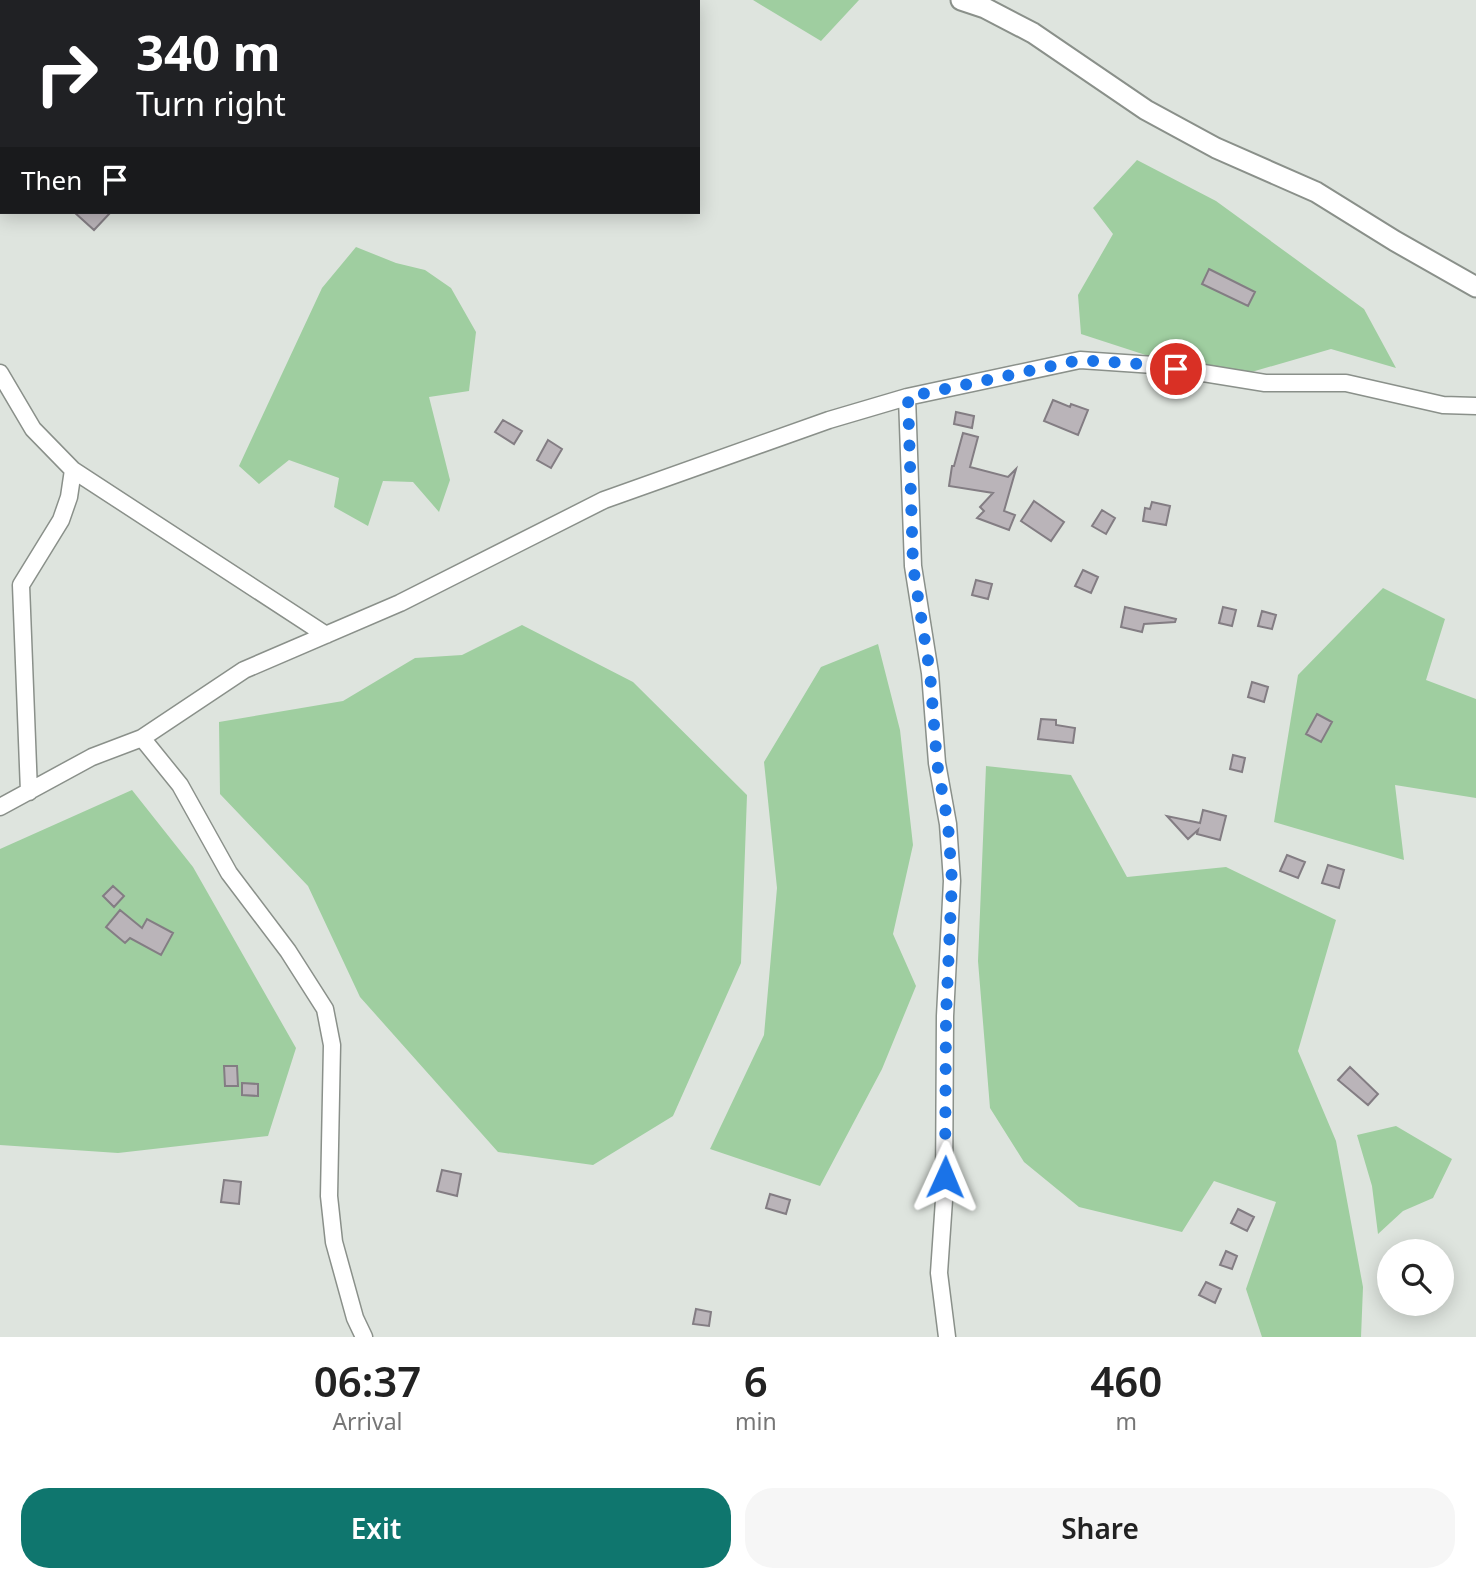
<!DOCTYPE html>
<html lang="en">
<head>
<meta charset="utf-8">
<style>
	:root { --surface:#fff; --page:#f6f6f6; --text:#222; --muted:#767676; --accent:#0f766e }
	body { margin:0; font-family:"Noto Sans",sans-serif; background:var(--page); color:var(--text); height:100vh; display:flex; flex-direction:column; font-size:26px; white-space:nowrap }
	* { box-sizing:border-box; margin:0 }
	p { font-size:23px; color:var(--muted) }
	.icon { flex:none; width:38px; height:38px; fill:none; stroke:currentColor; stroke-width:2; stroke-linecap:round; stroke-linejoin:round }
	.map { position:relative; height:1337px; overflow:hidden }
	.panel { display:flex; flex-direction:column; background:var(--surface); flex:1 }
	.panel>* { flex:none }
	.hud { position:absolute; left:0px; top:0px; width:700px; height:214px; box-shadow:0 4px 18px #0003; background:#202124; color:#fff; overflow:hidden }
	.controls { position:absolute; left:1377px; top:1239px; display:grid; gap:14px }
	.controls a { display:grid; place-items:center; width:77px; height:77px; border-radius:50%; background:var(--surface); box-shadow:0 4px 18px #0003; font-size:35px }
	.pin { position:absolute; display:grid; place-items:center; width:60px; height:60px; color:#fff; margin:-30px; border:4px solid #fff; border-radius:50%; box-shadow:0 2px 7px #0007 }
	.me { position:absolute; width:77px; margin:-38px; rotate:1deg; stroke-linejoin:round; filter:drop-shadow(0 0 5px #0008) }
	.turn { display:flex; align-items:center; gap:24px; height:147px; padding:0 21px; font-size:32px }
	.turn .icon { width:91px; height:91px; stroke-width:2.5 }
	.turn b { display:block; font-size:49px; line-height:60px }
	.then { display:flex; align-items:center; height:66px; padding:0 21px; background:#0003; gap:14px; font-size:26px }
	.eta { display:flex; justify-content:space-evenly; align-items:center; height:119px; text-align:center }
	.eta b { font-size:42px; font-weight:600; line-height:49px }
	.cta { display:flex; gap:14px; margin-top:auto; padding:14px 21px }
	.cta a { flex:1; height:80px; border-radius:28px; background:var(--accent); color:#fff; font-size:28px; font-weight:600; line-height:80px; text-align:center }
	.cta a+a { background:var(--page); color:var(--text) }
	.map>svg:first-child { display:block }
	.green { fill:#9fcea0 }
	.building { fill:#bab4b9; stroke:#837d83; stroke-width:2 }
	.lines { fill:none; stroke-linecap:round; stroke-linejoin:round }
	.minor-casing { stroke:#8a908a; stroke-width:19 }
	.tertiary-casing { stroke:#8a908a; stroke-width:23 }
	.minor { stroke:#fff; stroke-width:16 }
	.tertiary { stroke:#fff; stroke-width:19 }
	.route { stroke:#1a73e8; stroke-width:12; stroke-dasharray:0 21.6 }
</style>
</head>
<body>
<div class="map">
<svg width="1476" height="1337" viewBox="0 0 1476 1337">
	<rect width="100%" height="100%" fill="#dee4de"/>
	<path class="green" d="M753 0H859L821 41Z
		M1137 160 1216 201 1364 309 1396 368 1331 349 1248 373 1164 361 1081 334 1078 295 1113 234 1093 208Z
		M356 247 396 263 425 270 451 288 476 332 469 391 429 397 450 480 439 512 413 482 383 481 368 526 334 507 339 478 289 460 259 484 239 466 322 288Z
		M1383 588 1445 619 1426 680 1476 699V798L1395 785 1404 860 1274 822 1298 675Z
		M522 625 633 682 747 795 741 963 673 1116 593 1165 498 1152 360 997 308 886 220 794 219 722 343 701 415 658 462 655Z
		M878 644 900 730 913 845 893 934 916 986 882 1069 820 1186 710 1149 764 1035 777 888 764 762 821 667Z
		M986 766 1071 775 1127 877 1226 867 1336 920 1298 1051 1336 1141 1363 1287 1361 1337H1262L1246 1289 1276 1202 1214 1181 1182 1232 1079 1207 1024 1162 990 1108 978 961Z
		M132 790 193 867 296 1048 268 1136 118 1153 0 1145V849Z
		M1396 1126 1452 1159 1433 1198 1403 1211 1378 1234 1372 1186 1357 1135Z"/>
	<path class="building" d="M74 212H111L94 230Z
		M1209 269 1255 292 1248 306 1202 284Z
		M1053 400 1070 407 1071 404 1088 410 1078 435 1044 421Z
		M956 412 974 416 972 428 954 424Z
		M503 420 522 431 514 444 495 432Z
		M963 433 978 437 970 467 1008 477 1016 469 1004 511 1015 515 1009 530 977 518 984 511 980 507 993 493 949 486 952 466H954Z
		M548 440 562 449 551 468 537 460Z
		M1034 501 1064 522 1051 541 1021 521Z
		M1152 502 1170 506 1166 525 1143 521 1145 508 1150 509Z
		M1102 510 1115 518 1106 534 1092 526Z
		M1083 570 1098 577 1091 593 1075 586Z
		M976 580 992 584 988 599 972 595Z
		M1125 607 1176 619 1175 622 1144 624 1142 632 1121 627Z
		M1223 607 1236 610 1232 626 1219 623Z
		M1262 611 1276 615 1272 629 1258 626Z
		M1252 682 1268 687 1264 702 1248 697Z
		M1317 714 1332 722 1321 742 1306 734Z
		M1041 719 1056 720V725L1075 728 1073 743 1038 739Z
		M1233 755 1245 758 1242 772 1230 769Z
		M1203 810 1226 816 1220 840 1197 834 1198 830 1188 839 1167 816 1200 823Z
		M1287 855 1305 862 1298 878 1280 871Z
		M1328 865 1344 870 1339 888 1322 883Z
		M113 886 124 896 114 907 103 896Z
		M120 910 142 928 147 919 173 933 161 955 130 938 125 943 106 927Z
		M224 1066H237L238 1086H225Z
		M1350 1067 1378 1094 1368 1105 1338 1080Z
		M242 1083 258 1084V1096L242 1095Z
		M442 1170 461 1174 457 1196 437 1191Z
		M224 1180 241 1182 239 1204 221 1202Z
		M770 1194 790 1200 786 1214 766 1208Z
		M1238 1209 1254 1217 1247 1231 1231 1223Z
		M1226 1251 1237 1256 1232 1269 1220 1265Z
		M1206 1282 1221 1289 1215 1303 1199 1295Z
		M696 1309 711 1312 709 1326 693 1324Z"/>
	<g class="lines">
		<defs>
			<path id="minor" d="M0 373 33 429 73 470 326 635
				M907 397 913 566 930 673 937 763 948 824 952 881 945 1016 944 1200 939 1273 947 1337
				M142 738 180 785 229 873 288 951 325 1009 332 1045 329 1196 334 1242 355 1318 364 1337
				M29 792 21 585 61 520 69 497 73 470
				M0 807 92 757 142 738 244 670 400 603 604 500 829 420 907 397 1080 360 1154 365 1265 383H1346L1443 405 1476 406"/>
			<path id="tertiary" d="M961 0 985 8 1033 33 1146 110 1216 148 1316 192 1395 241 1476 287"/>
		</defs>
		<use href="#minor" class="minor-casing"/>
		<use href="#tertiary" class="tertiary-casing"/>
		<use href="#minor" class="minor"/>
		<use href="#tertiary" class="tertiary"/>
	</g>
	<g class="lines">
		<path class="route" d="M945 1177 946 1016 952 881 948 824 937 763 930 673 913 566 908 397 1080 360 1154 365 1176 369"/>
	</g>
</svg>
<div class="controls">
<a><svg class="icon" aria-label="search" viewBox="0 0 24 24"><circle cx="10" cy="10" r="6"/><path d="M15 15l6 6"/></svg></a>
</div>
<div class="pin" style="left:1176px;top:369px;background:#d93025"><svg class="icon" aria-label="arrive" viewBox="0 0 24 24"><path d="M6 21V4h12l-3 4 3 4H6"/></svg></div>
<svg class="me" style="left:945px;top:1177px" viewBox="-20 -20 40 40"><path d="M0-17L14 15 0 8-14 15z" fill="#1a73e8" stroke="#fff" stroke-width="4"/></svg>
<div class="hud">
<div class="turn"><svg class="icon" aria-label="right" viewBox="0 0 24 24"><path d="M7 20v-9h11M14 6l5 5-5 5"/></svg><div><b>340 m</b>Turn right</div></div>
<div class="then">Then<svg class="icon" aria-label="arrive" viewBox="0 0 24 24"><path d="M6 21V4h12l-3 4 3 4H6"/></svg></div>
</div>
</div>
<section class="panel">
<div class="eta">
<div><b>06:37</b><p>Arrival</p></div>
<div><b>6</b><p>min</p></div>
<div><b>460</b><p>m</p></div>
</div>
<div class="cta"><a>Exit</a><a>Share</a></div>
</section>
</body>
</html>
